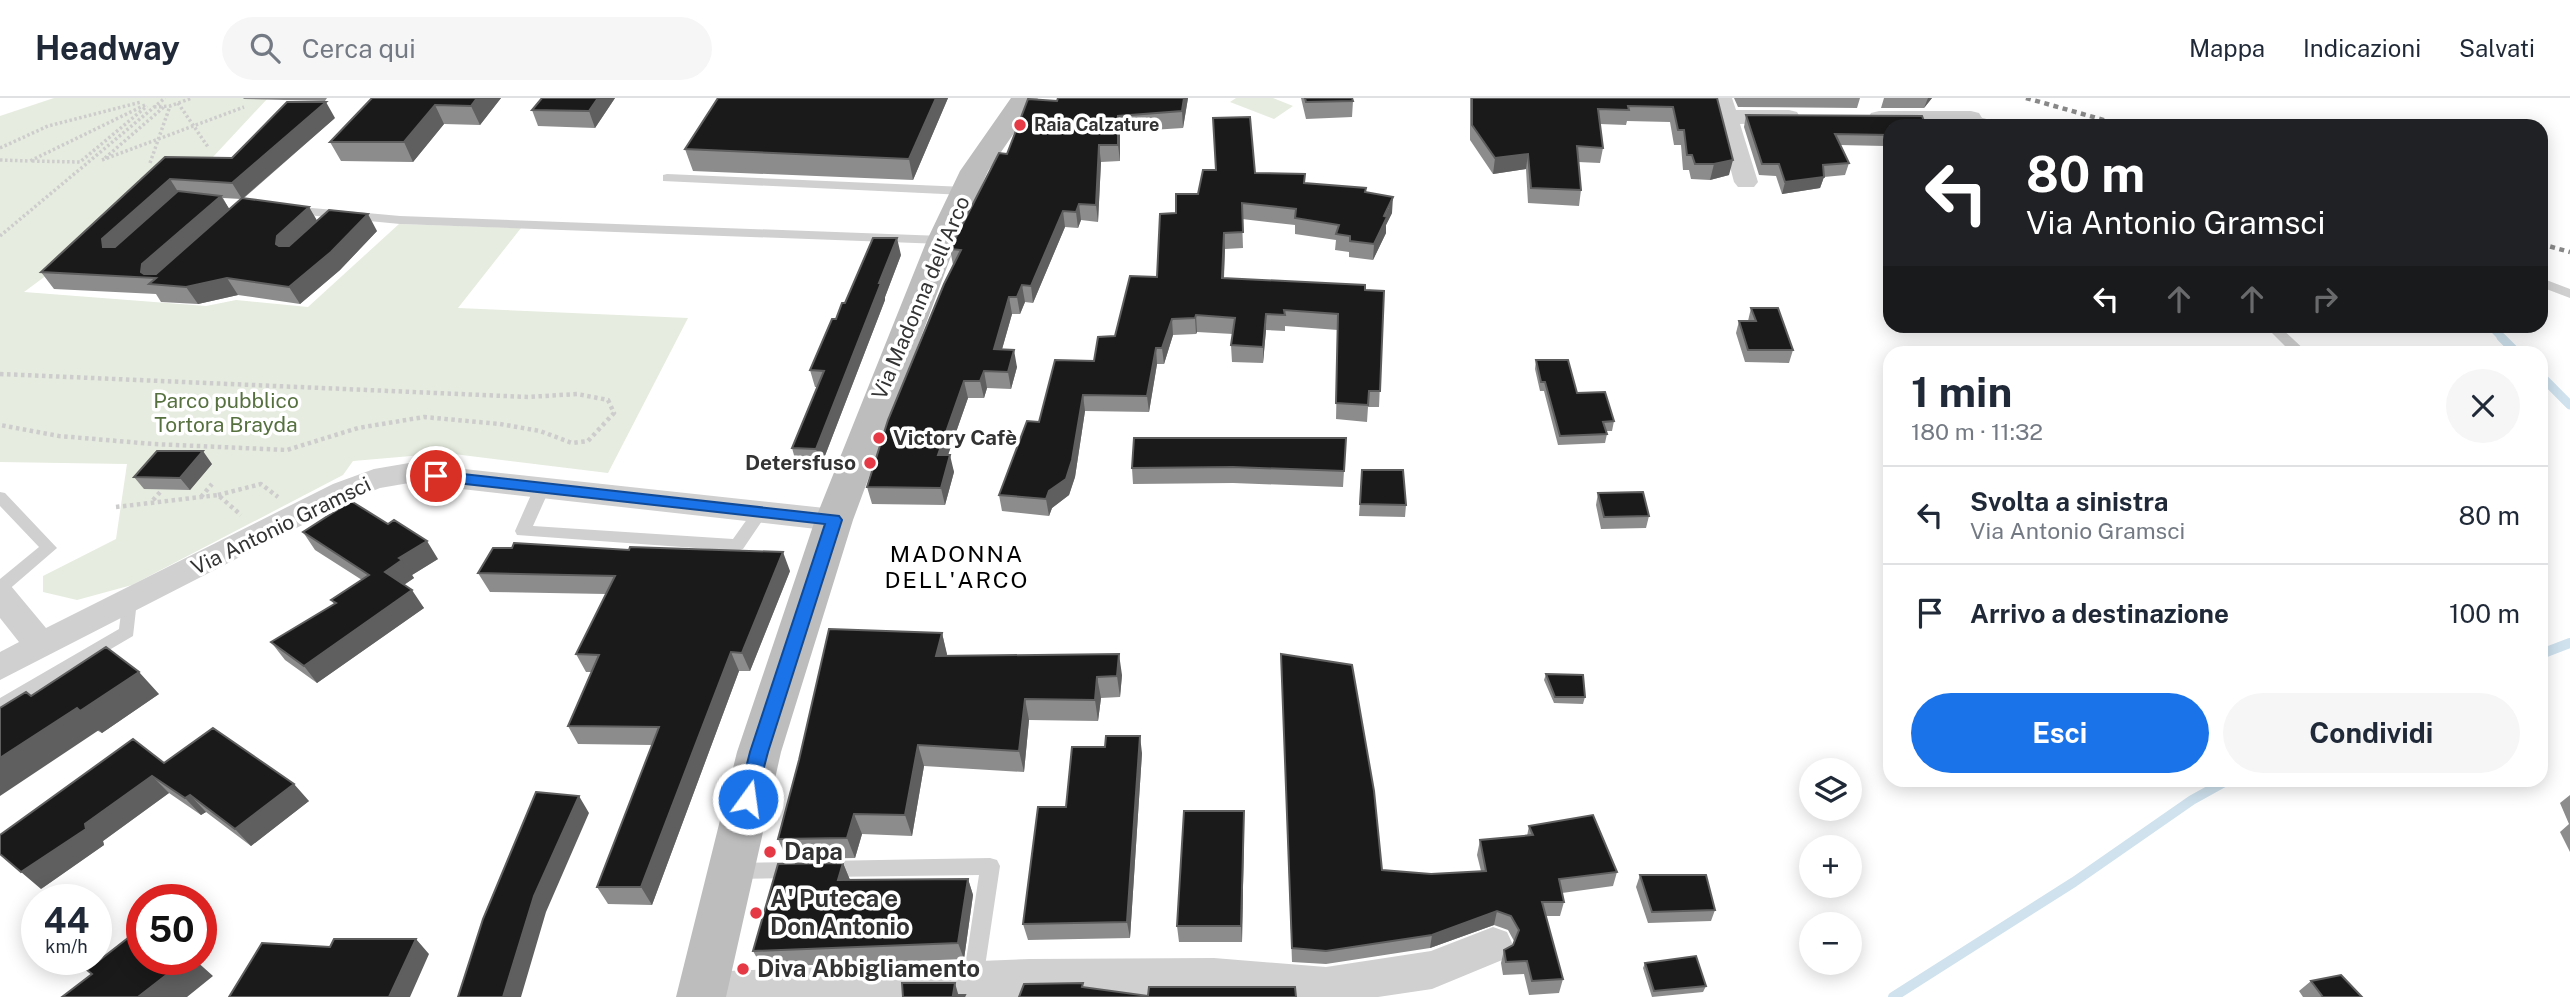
<!DOCTYPE html>
<html lang="it">
<head>
<meta charset="utf-8">
<style>
	:root { --surface:#fff; --page:#f6f6f7; --text:#1f2937; --muted:#747a83; --line:#e0e1e3; --accent:#1a73e8 }
	body { margin:0; font-family:"Public Sans",sans-serif; background:var(--page); color:var(--text); height:100vh; display:flex; flex-direction:column; font-size:26px; white-space:nowrap }
	* { box-sizing:border-box; margin:0 }
	p { font-size:23px; color:var(--muted) }
	.icon { flex:none; width:38px; height:38px; fill:none; stroke:currentColor; stroke-width:2; stroke-linecap:round; stroke-linejoin:round }
	.map { position:relative; flex:1; overflow:hidden }
	.sheet { position:absolute; left:1883px; top:248px; width:665px; height:441px; display:flex; flex-direction:column; background:var(--surface); border-radius:21px; box-shadow:0 4px 18px #0003 }
	.sheet>* { flex:none }
	.top-card { position:absolute; left:1883px; top:21px; width:665px; height:214px; border-radius:21px; box-shadow:0 4px 18px #0003; background:#202124; color:#fff; overflow:hidden }
	.controls { position:absolute; left:1799px; top:660px; display:grid; gap:14px }
	.controls a { display:grid; place-items:center; width:63px; height:63px; border-radius:50%; background:var(--surface); box-shadow:0 4px 18px #0003; font-size:35px }
	.speed { position:absolute; left:21px; top:786px; display:flex; gap:14px; font-size:35px; font-weight:700; text-align:center }
	.speed>* { display:grid; place-content:center; width:91px; height:91px; border-radius:50%; background:var(--surface); box-shadow:0 4px 18px #0003; line-height:1 }
	.speed small { font-size:18px; font-weight:400 }
	.speed .limit { border:10px solid #d22; background:#fff; color:#111 }
	.pin { position:absolute; display:grid; place-items:center; width:60px; height:60px; color:#fff; margin:-30px; border:4px solid #fff; border-radius:50%; box-shadow:0 2px 7px #0007 }
	.me { position:absolute; width:77px; margin:-38px; rotate:14deg; stroke-linejoin:round; filter:drop-shadow(0 0 5px #0008) }
	.turn { display:flex; align-items:center; gap:24px; height:147px; padding:0 28px; font-size:32px }
	.turn .icon { width:91px; height:91px; stroke-width:2.5 }
	.turn b { display:block; font-size:49px; line-height:60px }
	.lanes { display:flex; align-items:center; height:66px; padding:0 28px; background:#0003; justify-content:center; gap:35px; direction:ltr }
	.lanes .off { opacity:.35 }
	.round { display:grid; place-items:center; flex:none; width:74px; height:74px; border-radius:37px; background:var(--page) }
	.overview { display:flex; align-items:center; justify-content:space-between; height:119px; padding:0 28px }
	h1 { font-size:42px; font-weight:700; line-height:52px }
	.cta { display:flex; gap:14px; margin-top:auto; padding:14px 28px }
	.cta a { flex:1; height:80px; border-radius:42px; background:var(--accent); color:#fff; font-size:28px; font-weight:700; line-height:80px; text-align:center }
	.cta a+a { background:var(--page); color:var(--text) }
	ul { padding:0; list-style:none }
	li { display:flex; align-items:center; gap:21px; height:98px; padding:0 28px; border-top:2px solid var(--line) }
	li div { flex:1 }
	li b { display:block; font-size:26px }
	li em { font-style:normal }
	header { display:flex; align-items:center; gap:42px; box-sizing:border-box; height:98px; padding:0 35px; background:var(--surface); border-bottom:2px solid var(--line) }
	header strong { font-size:33px }
	nav { display:flex; gap:38px; margin-inline-start:auto; font-size:24px }
	.search { width:490px; height:63px; background:var(--page); display:flex; align-items:center; gap:18px; box-sizing:border-box; padding:0 24px; border-radius:38px; color:var(--muted); font-size:26px }
	.map>svg:first-child { display:block }
	.green { fill:#e6ecdf }
	.lines { fill:none; stroke-linecap:round; stroke-linejoin:round }
	.stream-far2 { stroke:#cfe2ee; stroke-width:7 }
	.stream-far1 { stroke:#cfe2ee; stroke-width:9 }
	.stream { stroke:#cfe2ee; stroke-width:10 }
	.path-far1 { stroke:#cdcdcd; stroke-width:3.5; stroke-dasharray:2.5 2.5; stroke-linecap:butt }
	.path { stroke:#cdcdcd; stroke-width:4.5; stroke-dasharray:3.5 3.5; stroke-linecap:butt }
	.service { fill:#d0d0d0; fill-rule:evenodd }
	.minor { fill:#d0d0d0; fill-rule:evenodd }
	.secondary { fill:#bdbdbd; fill-rule:evenodd }
	.rail { stroke:#888; stroke-width:4.5; stroke-dasharray:5 4.5; stroke-linecap:butt }
	.wall { fill:#8c8c8c; fill-rule:evenodd }
	.shaded-wall { fill:#5f5f5f }
	.building { fill:#1a1a1a; stroke:#5f5f5f; stroke-width:2 }
	.route { fill:#1a73e8; stroke:#114b97; stroke-width:2 }
	.poi-dot { fill:#e63946; stroke:#fff; stroke-width:2.5 }
	.labels { text-anchor:middle; stroke-width:7; stroke-linejoin:round; paint-order:stroke }
	.far-poi-label { font-size:18px; font-weight:bold; fill:#333; stroke:#fff; text-anchor:start }
	.street-label { font-size:21px; fill:#333; stroke:#fff }
	.park-label { font-size:21px; fill:#56703f; stroke:#fff }
	.poi-label { font-size:21px; font-weight:bold; fill:#333; stroke:#fff; text-anchor:start }
	.neighbourhood-label { font-size:23px; letter-spacing:2px; fill:#000; stroke:#fff }
	.near-poi-label { font-size:24px; font-weight:bold; fill:#333; stroke:#fff; text-anchor:start }
</style>
</head>
<body>
<header>
<strong>Headway</strong>
<div class="search"><svg class="icon" aria-label="search" viewBox="0 0 24 24"><circle cx="10" cy="10" r="6"/><path d="M15 15l6 6"/></svg>Cerca qui</div>
<nav><a>Mappa</a><a>Indicazioni</a><a>Salvati</a></nav>
</header>
<div class="map">
<svg width="2570" height="899" viewBox="0 0 2570 899">
	<rect width="100%" height="100%" fill="#fff"/>
	<path class="green" d="M54 0H268L199 74 136 111 24 194 206 208 236 202 308 209 399 126 521 130 458 210 688 220 608 375 446 355 353 363 343 377 132 487 77 502 43 494V478L116 441 127 366 0 364V18Z
		M1236 0H1273L1293 8 1274 21 1230 4Z"/>
	<g class="lines">
		<path class="stream-far2" d="M2490 228 2502 240"/>
		<path class="stream-far1" d="M2501 239 2518 256
			M2541 278 2570 307"/>
		<path class="stream" d="M2541 556 2570 545
			M1893 899 2074 784 2192 702 2228 682"/>
		<path class="path-far1" d="M178 5 208 49
			M145 7 30 63 80 64 147 8
			M154 9 170 8 192 0
			M0 50 48 28 141 4
			M105 60 165 8
			M0 62 30 63
			M102 62 244 9
			M150 65 170 8
			M0 138 165 0"/>
		<path class="path" d="M0 276 528 299 577 296 608 302 614 315 588 343 572 345 540 333 500 326 424 319 358 330 287 352 153 346 59 338 0 327
			M218 397 261 386 278 399
			M201 399 212 386
			M153 402 162 392
			M116 409 218 397 241 417"/>
		<path class="service" d="M1971 17 2006 26 2008 28H1989L1967 22V18Z
			M667 76 965 89 971 93 965 97 663 83V77Z
			M290 108 400 118 942 138 948 142 942 146 400 126 286 115 284 112Z
			M2541 180 2570 191V200L2541 189Z
			M2265 228H2279L2309 256H2293Z
			M542 385 550 390 533 428 733 441 755 410 760 409 768 414 743 451 737 453 517 437 515 433 534 390Z
			M0 394 5 395 57 450 6 494 0 496V481L39 449 0 408Z
			M129 497 135 499 137 503 133 538 0 616V600L119 531 123 499Z
			M990 760 997 762 1000 768 983 882 980 889 973 891 966 889 963 882 979 777 824 779 817 777 814 771 817 765 824 763Z
			M798 764 805 766 808 772 805 778 798 780 733 781 726 779 723 773 726 767 733 765Z"/>
		<path class="minor" d="M1712 0H1732L1736 12H1789L1797 14 1800 19 1797 24 1740 26 1758 84 1754 89H1738L1734 84Z
			M1879 13H1971L1979 15 1982 20 1979 25 1971 27 1871 25 1868 20 1871 15Z
			M409 365 834 411 845 414 849 422 845 430 834 433 409 385 380 390 355 400 0 582V554L19 544 0 520V485L11 488 46 530 333 386 374 371Z
			M1493 829 1507 834 1513 847 1507 860 1432 891 1378 899H684L682 893 688 879 702 874 1030 861 1214 860 1326 869 1431 853Z"/>
		<path class="secondary" d="M1011 0H1038L988 73 957 142 853 422 781 654 726 899H676L737 654 815 422 927 142 960 73Z"/>
		<path class="rail" d="M2026 0 2125 28
			M2541 146 2570 154"/>
	</g>
	<path class="wall" d="M243 0H327L325 3 244 1Z
		M372 0H501L480 27 444 26 413 64 341 63 330 44Z
		M542 0H615L595 30 538 28 532 12Z
		M948 0 913 82 693 73 685 51Z
		M1058 0H1188L1183 30 1120 34V63L1101 64 1098 124 1081 122 1078 130 1065 129 1033 205 1025 204 1020 216H1012L1002 251 1017 269 1011 291 987 290 984 300H968L948 357 954 374 945 407 872 406 867 389 953 167 950 151 1007 56 1057 3Z
		M1301 0H1352L1353 3 1352 19 1306 21Z
		M1470 0H1717L1729 77 1710 82 1691 81 1689 72H1683L1681 47H1674L1670 24 1627 23 1626 27 1600 26 1603 50 1600 65 1578 64 1581 92 1579 108 1528 105 1526 71 1493 76 1470 42Z
		M1734 0H1860L1857 10 1738 9Z
		M1884 0H1932L1924 10H1881Z
		M1746 17 1890 28V55L1885 48 1840 47 1849 65 1845 77 1824 79 1820 90 1782 96 1776 78 1759 77 1744 29Z
		M335 20 244 100 309 109 317 123 377 133 340 172 300 206 238 197 198 206 161 204 156 196 54 191 41 174 165 59 232 60ZM223 100 241 101 229 111Z
		M1255 75 1305 85 1365 94 1392 115 1386 127V135L1373 162 1349 159V154L1335 152 1336 142 1295 136V127L1242 121 1243 150 1225 151 1224 180 1384 193 1379 309H1368L1367 324 1336 321 1338 232 1285 228V233L1266 232 1263 265 1232 264 1231 247 1233 236 1197 234 1196 236 1173 237 1164 266H1157L1149 314 1085 313 1075 379 1069 397 1052 410 1049 418 1002 413 999 397 1039 324 1115 238 1157 179 1176 115 1198 96Z
		M901 157 885 199V202L821 368H797L792 350 817 289H815L810 272 845 205Z
		M1751 210 1793 252 1789 265 1745 264 1736 235 1739 223H1748Z
		M1536 262 1577 295 1614 323 1612 333H1606L1607 336 1605 345 1558 347 1544 293H1540L1535 271Z
		M1346 340 1343 389 1233 385 1133 386 1132 370Z
		M212 366 190 392 144 391 134 379Z
		M1362 372 1406 407 1405 419 1359 418Z
		M1598 395 1649 418 1646 430 1601 431 1596 407Z
		M303 434 438 461 412 477 414 480 404 487 424 510 317 585 285 562 271 544 334 506 331 502 362 482 315 452Z
		M790 473 750 573H739L652 807 608 806 597 789 652 647 578 646 568 628 592 574H586L576 556 606 496 490 494 478 475Z
		M942 535 947 558 1122 577 1120 599 1101 600 1098 623 1029 622 1024 674 924 668 912 738 862 736 855 760 787 761 778 741Z
		M1281 556 1382 772 1431 776 1481 773 1477 757 1480 742 1527 738 1529 728 1617 774 1613 788 1562 795 1564 804 1560 818H1546L1563 881 1559 895 1529 897 1524 876 1503 877 1501 865 1504 852 1513 847 1514 843 1508 832 1494 827 1430 850 1326 866 1292 864Z
		M1546 576 1585 599 1583 606 1554 605 1544 582Z
		M159 596 102 635 31 598Z
		M1142 655 1130 840 1028 842 1023 826 1066 709Z
		M164 665 309 703 251 748 206 714 201 717 169 695 103 743 104 747 41 791Z
		M2570 697V754L2560 734 2569 726 2560 705Z
		M1244 730 1242 844H1179L1177 828Z
		M843 765 850 782 968 781 973 797 964 861 762 869 753 853Z
		M1640 777 1715 812 1711 823 1648 825 1636 789Z
		M1645 865 1706 888 1703 894 1652 899 1643 870Z
		M2311 883 2362 899H2303L2299 893Z"/>
	<path class="shaded-wall" d="M477 0H501L480 27 471 8Z
		M598 0H615L595 30 589 13Z
		M936 0H948L913 82 909 61Z
		M1184 0H1188L1183 30 1182 13Z
		M1928 0H1932L1924 10Z
		M326 4 335 20 242 101 232 85Z
		M435 7 444 26 413 64 404 44Z
		M1118 18 1120 34V63L1118 47Z
		M1099 47 1101 64 1098 124 1096 107Z
		M1528 56 1526 71 1493 76 1495 60Z
		M1733 62 1729 77 1710 82 1714 66Z
		M1824 79 1820 90 1782 96 1785 84Z
		M170 81 180 97 115 166 103 149 102 141Z
		M221 98 232 115 156 180 145 179 141 174 142 166Z
		M1393 99 1392 115 1386 127V135L1373 162 1374 146Z
		M1079 106 1081 122 1078 130 1076 114Z
		M309 109 319 126 287 155 276 146 277 138Z
		M1063 113 1065 129 1033 205 1031 188Z
		M368 116 377 133 340 172 300 206 289 189Z
		M1224 135 1225 151 1223 196 1222 180Z
		M897 140 901 157 885 199V202L821 368 816 351Z
		M227 180 238 197 198 206 186 189Z
		M1022 187 1025 204 1020 216 1017 199Z
		M1009 199 1012 216 997 269 994 251Z
		M1266 216V232L1263 265V249Z
		M1196 217 1197 234 1196 236 1195 220Z
		M1172 221 1173 237 1164 266 1162 250Z
		M1156 250 1157 266 1149 314 1147 298Z
		M1014 252 1017 269 1011 291 1008 274Z
		M984 273 987 290 984 300 980 283Z
		M964 283 968 300 942 374 938 357Z
		M1083 297 1085 313 1075 379 1069 397 1052 410 1049 418 1046 401Z
		M203 353 212 366 190 392 180 380Z
		M950 357 954 374 945 407 941 390Z
		M427 443 438 461 412 477 414 480 396 492 385 474 399 460Z
		M783 454 790 473 750 573 742 555Z
		M412 492 424 510 317 585 304 568Z
		M942 535 947 556 942 579 936 558Z
		M731 554 739 573 652 807 641 789Z
		M1119 556 1122 577 1120 599 1117 578Z
		M139 574 159 596 102 635 80 613Z
		M1097 579 1101 600 1098 623 1095 602Z
		M1025 601 1029 622 1024 674 1019 653Z
		M77 610 99 632 0 698V660Z
		M1140 638 1142 655 1130 840 1127 824Z
		M918 647 924 668 912 738 905 717Z
		M152 678 169 695 103 743 104 747 41 791 21 774 85 726Z
		M294 686 309 703 251 748 235 731Z
		M190 697 206 714 201 717 185 700Z
		M579 698 589 715 546 814 521 899H503L534 798Z
		M1244 713V730L1242 844 1241 828Z
		M854 716 862 736 855 760 847 740Z
		M843 765 850 782H838Z
		M968 781 973 797 964 861 958 845Z
		M1497 813 1494 827 1430 850 1432 837Z
		M416 841 429 856 410 899H389Z
		M187 861H194L213 878 187 899H138Z
		M955 885 959 899 953 897Z"/>
	<path class="building" d="M372 0H477L471 8 435 7 404 44H330Z
		M542 0H598L589 13 532 12Z
		M718 0H936L909 61 685 51Z
		M1058 0H1184L1182 13 1118 18V47H1099L1096 107 1079 106 1076 114 1063 113 1031 188 1022 187 1017 199H1009L994 251 1014 252 1008 274 984 273 980 283H964L938 357H950L941 390 867 389 888 322 944 186 961 152 950 151 999 55 1007 56 1028 1 1057 3Z
		M1305 0H1352L1353 3 1306 4Z
		M1472 0H1717L1733 62 1714 66H1695L1692 57H1687L1684 32H1678L1673 9 1628 8 1629 12 1598 11 1603 50 1577 48 1581 92 1531 90 1528 56 1495 60 1472 27Z
		M287 4H326L232 85 170 81 102 141 103 149H115L178 93 221 98 142 166 141 174 144 176H156L242 100 309 109 277 138 276 146 279 148H289L329 112 368 116 331 154 289 189 227 180 186 189 149 186 156 180 41 174 165 59 232 60Z
		M1746 17 1922 18 1926 28H1890V38L1889 37 1835 36 1849 65 1823 67 1824 79 1785 84 1779 66H1762Z
		M1250 19 1255 75 1305 76 1304 85 1366 90 1365 94 1393 99 1384 118 1387 119 1374 146 1350 143V138L1336 136 1339 127 1295 120 1296 111 1242 105 1243 134 1224 135 1222 180 1365 187V192L1384 193 1380 293H1369L1368 307 1336 305 1338 216 1284 212 1285 217 1266 216 1263 249 1231 247 1235 220 1196 217 1195 220 1172 221 1162 250H1156L1147 298 1083 297 1072 362 1066 381 1049 393 1046 401 999 397 1027 323 1039 324 1055 262 1094 263 1098 239 1115 238 1130 178 1157 179 1160 116 1176 115V96H1198L1203 72H1216L1213 20Z
		M873 140H897L879 185H881L816 351 792 350 824 273 810 272 832 221H836L842 205H845Z
		M1751 210H1778L1793 252H1748L1739 223H1756Z
		M1536 262H1568L1577 295 1605 294 1614 323 1603 324 1607 336 1560 338 1545 284H1541Z
		M1134 340H1346L1344 373 1233 369 1132 370Z
		M157 353H203L180 380 134 379Z
		M1362 372H1403L1406 407 1360 406Z
		M1643 394 1649 418 1604 419 1598 395Z
		M351 403 388 426 394 422 427 443 399 460 402 462 385 474 412 492 304 568 271 544 336 505 331 502 369 477 303 434Z
		M514 445 629 452 630 449 783 454 742 555 731 554 641 789H597L659 629 568 628 599 557 576 556 615 478 478 475 493 450H512Z
		M829 531 942 535 936 558 1119 556 1117 578 1097 579 1095 602 1025 601 1019 653 918 647 905 717 854 716 847 740 778 741 799 662Z
		M106 549 139 574 80 613 77 610 0 660V610L26 594 31 598Z
		M1281 556 1352 567 1374 693 1382 772 1431 776 1486 773 1480 742 1533 737 1529 728 1593 717 1617 774 1559 781 1564 804H1542L1563 881 1532 883 1527 863 1506 864 1504 852 1513 847 1519 832 1511 818 1497 813 1432 837 1326 853 1292 850Z
		M1546 576 1583 577 1585 599H1555Z
		M213 630 294 686 235 731 190 697 185 700 152 678 85 726 86 731 21 774 0 756V737L133 641 164 665Z
		M1106 638H1140L1127 824 1023 826 1038 709H1066L1072 649H1105Z
		M536 694 579 698 534 798 503 899H458L483 821Z
		M1184 713H1244L1241 828H1177Z
		M843 765 838 782 968 781 958 845 753 853 778 766Z
		M1640 777H1706L1715 812 1652 814Z
		M142 829V861H187L138 899H62L92 876 87 872Z
		M334 841H416L389 899H229L262 845 330 849Z
		M1696 858 1706 888 1654 893 1645 865Z
		M2341 877 2362 899H2323L2311 883Z
		M902 885H955L953 897H965L964 899H903Z
		M1083 885 1082 889 1148 898 1149 889H1295L1296 899H1019L1024 886Z"/>
	<path class="route" d="M436 373 839 418 842 422 768 654 754 707 748 709 741 707 738 701 750 654 825 426 430 382 428 378 430 374Z"/>
	<g class="poi-dot">
		<circle cx="1020" cy="27" r="7"/>
		<circle cx="879" cy="340" r="7"/>
		<circle cx="870" cy="365" r="7"/>
		<circle cx="770" cy="754" r="7"/>
		<circle cx="756" cy="815" r="7"/>
		<circle cx="743" cy="871" r="7"/>
	</g>
	<g class="labels">
		<g class="far-poi-label">
			<text x="1034" y="33">Raia Calzature</text>
		</g>
		<g class="street-label">
			<text transform="translate(921 200) rotate(-67)" y="7">Via Madonna dell'Arco</text>
			<text transform="translate(281 428) rotate(-26)" y="7">Via Antonio Gramsci</text>
		</g>
		<g class="park-label">
			<text x="226" y="310">Parco pubblico<tspan x="226" dy="24">Tortora Brayda</tspan></text>
		</g>
		<g class="poi-label">
			<text x="893" y="347">Victory Cafè</text>
			<text x="856" y="372" text-anchor="end">Detersfuso</text>
		</g>
		<g class="neighbourhood-label">
			<text x="957" y="464">MADONNA<tspan x="957" dy="26">DELL'ARCO</tspan></text>
		</g>
		<g class="near-poi-label">
			<text x="784" y="762">Dapa</text>
			<text x="770" y="809">A' Puteca e<tspan x="770" dy="28">Don Antonio</tspan></text>
			<text x="757" y="879">Diva Abbigliamento</text>
		</g>
	</g>
</svg>
<div class="controls">
<a><svg class="icon" aria-label="layers" viewBox="0 0 24 24"><path d="M12 4l9 5-9 5-9-5zM3 14l9 5 9-5"/></svg></a>
<a>+</a>
<a>−</a>
</div>
<div class="speed"><div>44<small>km/h</small></div><div class="limit">50</div></div>
<div class="pin" style="left:436px;top:378px;background:#d93025"><svg class="icon" aria-label="arrive" viewBox="0 0 24 24"><path d="M6 21V4h12l-3 4 3 4H6"/></svg></div>
<svg class="me" style="left:748px;top:701px" viewBox="-20 -20 40 40"><circle r="17" fill="#1a73e8" stroke="#fff" stroke-width="3"/><path d="M0-11L8 9 0 5-8 9z" fill="#fff"/></svg>
<div class="top-card">
<div class="turn"><svg class="icon" aria-label="left" viewBox="0 0 24 24"><path d="M17 20v-9H6M10 6l-5 5 5 5"/></svg><div><b>80 m</b>Via Antonio Gramsci</div></div>
<div class="lanes"><svg class="icon" aria-label="left" viewBox="0 0 24 24"><path d="M17 20v-9H6M10 6l-5 5 5 5"/></svg><svg class="icon off" aria-label="ahead" viewBox="0 0 24 24"><path d="M12 20V5M6 11l6-6 6 6"/></svg><svg class="icon off" aria-label="ahead" viewBox="0 0 24 24"><path d="M12 20V5M6 11l6-6 6 6"/></svg><svg class="icon off" aria-label="right" viewBox="0 0 24 24"><path d="M7 20v-9h11M14 6l5 5-5 5"/></svg></div>
</div>
<section class="sheet">
<div class="overview"><div><h1>1 min</h1><p>180 m · 11:32</p></div><a class="round"><svg class="icon" aria-label="close" viewBox="0 0 24 24"><path d="M6 6l12 12M18 6L6 18"/></svg></a></div>
<ul>
<li><svg class="icon" aria-label="left" viewBox="0 0 24 24"><path d="M17 20v-9H6M10 6l-5 5 5 5"/></svg><div><b>Svolta a sinistra</b><p>Via Antonio Gramsci</p></div><em>80 m</em></li>
<li><svg class="icon" aria-label="arrive" viewBox="0 0 24 24"><path d="M6 21V4h12l-3 4 3 4H6"/></svg><div><b>Arrivo a destinazione</b></div><em>100 m</em></li>
</ul>
<div class="cta"><a>Esci</a><a>Condividi</a></div>
</section>
</div>
</body>
</html>
